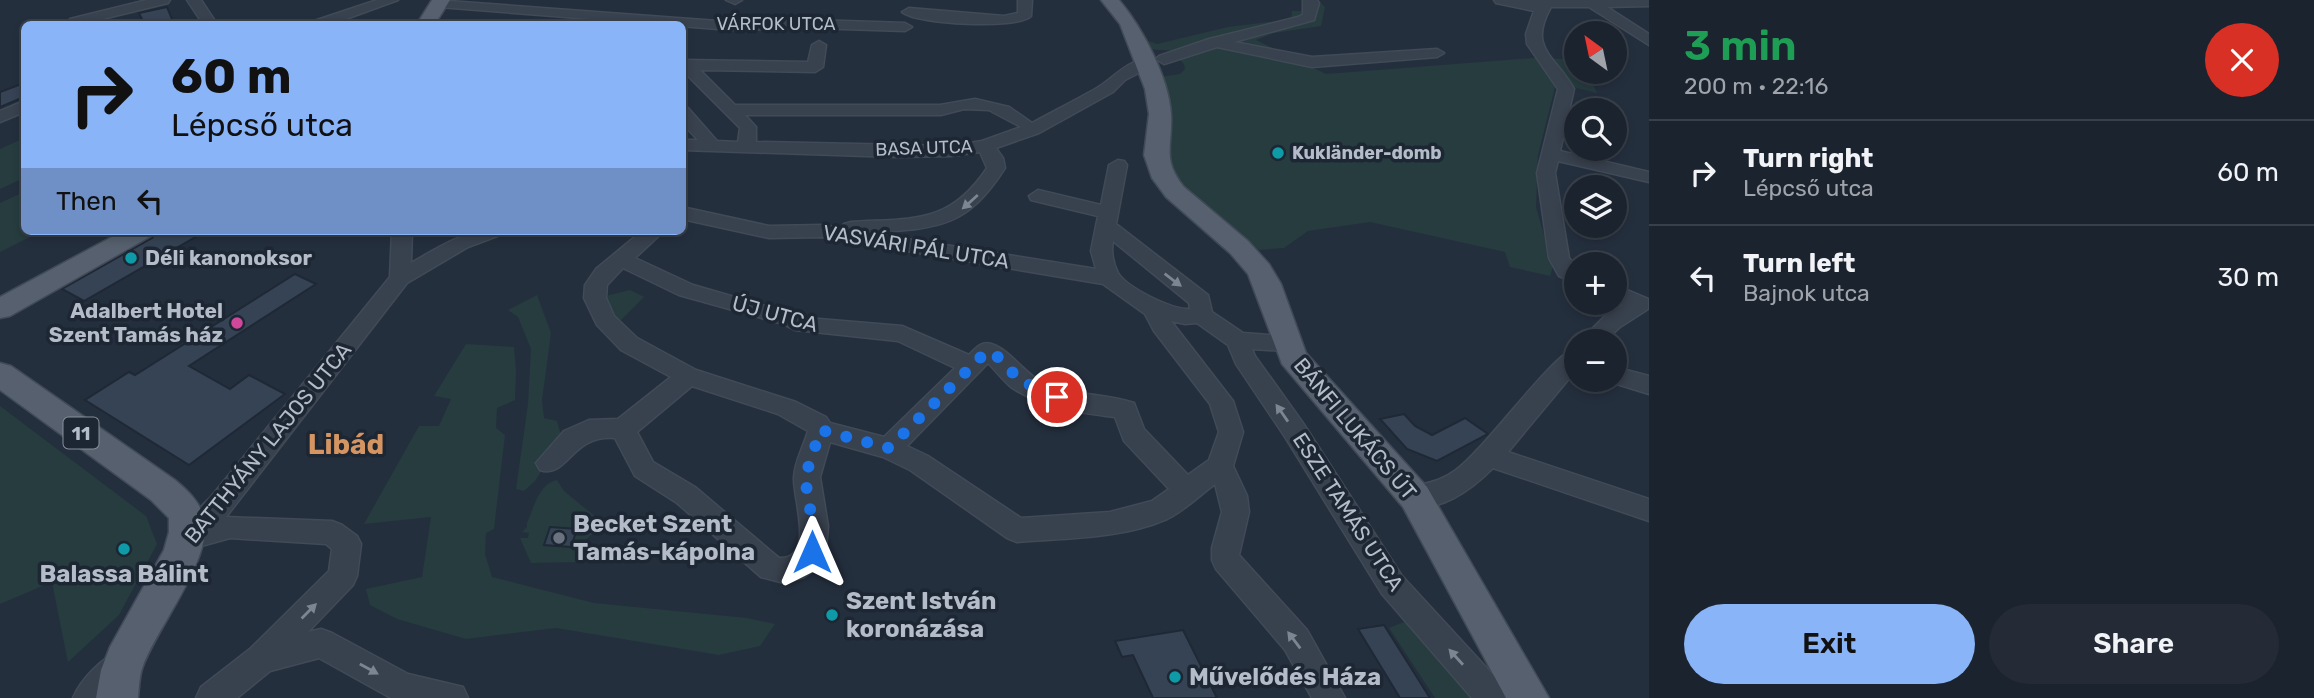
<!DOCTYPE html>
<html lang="en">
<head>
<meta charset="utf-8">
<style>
	:root { --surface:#1b232e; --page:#242b36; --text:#f1f3f6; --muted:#a0a4aa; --line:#39404a; --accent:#8ab4f8 }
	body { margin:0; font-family:Rubik,sans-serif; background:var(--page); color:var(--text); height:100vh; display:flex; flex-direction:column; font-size:26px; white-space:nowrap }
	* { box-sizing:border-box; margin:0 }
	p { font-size:23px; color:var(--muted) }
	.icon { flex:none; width:38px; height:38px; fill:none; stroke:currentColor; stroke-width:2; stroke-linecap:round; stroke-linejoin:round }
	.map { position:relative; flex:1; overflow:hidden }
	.side { display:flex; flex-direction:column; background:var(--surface); width:665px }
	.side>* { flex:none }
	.hud { position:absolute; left:21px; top:21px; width:665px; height:214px; border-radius:10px; box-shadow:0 4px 10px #0003,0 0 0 2px var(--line); background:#8ab4f8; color:#111; overflow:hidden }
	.needle { width:46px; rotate:327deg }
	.fabs { position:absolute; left:1564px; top:21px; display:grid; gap:14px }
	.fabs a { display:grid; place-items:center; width:63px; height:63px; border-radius:50%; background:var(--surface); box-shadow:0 4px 10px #0003,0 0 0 2px var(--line); font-size:35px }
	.pin { position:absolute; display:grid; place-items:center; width:60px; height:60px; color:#fff; margin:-30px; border:4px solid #fff; border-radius:50%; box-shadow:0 2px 7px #0007 }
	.me { position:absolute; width:77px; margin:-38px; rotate:0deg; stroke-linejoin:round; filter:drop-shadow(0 0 5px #0008) }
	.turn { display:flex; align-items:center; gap:24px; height:147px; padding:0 35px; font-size:32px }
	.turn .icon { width:91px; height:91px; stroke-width:2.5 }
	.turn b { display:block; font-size:49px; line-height:60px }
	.then { display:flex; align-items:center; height:66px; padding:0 35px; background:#0003; gap:14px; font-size:26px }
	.round { display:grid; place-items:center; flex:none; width:74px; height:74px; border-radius:37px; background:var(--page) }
	.summary { display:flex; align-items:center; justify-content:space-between; height:119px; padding:0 35px }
	h1 { font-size:42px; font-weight:600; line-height:52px; color:#1e9e55 }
	.cta { display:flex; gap:14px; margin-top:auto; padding:14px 35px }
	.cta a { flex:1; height:80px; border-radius:42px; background:var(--accent); color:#111; font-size:28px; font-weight:600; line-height:80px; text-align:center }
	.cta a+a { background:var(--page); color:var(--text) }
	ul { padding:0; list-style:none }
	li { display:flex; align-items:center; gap:21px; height:105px; padding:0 35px; border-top:2px solid var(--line) }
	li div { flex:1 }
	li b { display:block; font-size:26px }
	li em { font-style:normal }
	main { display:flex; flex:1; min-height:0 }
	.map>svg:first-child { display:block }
	.green { fill:#263c3f }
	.building { fill:#364354; stroke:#1f2835; stroke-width:2 }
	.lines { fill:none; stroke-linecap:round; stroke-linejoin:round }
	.minor-casing { stroke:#414a57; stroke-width:3 }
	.major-casing { stroke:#414a57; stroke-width:3 }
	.minor { fill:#38414e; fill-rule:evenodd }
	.major { fill:#56606e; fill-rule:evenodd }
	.oneway { fill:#7c8592 }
	.route { stroke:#1a73e8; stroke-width:12; stroke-dasharray:0 21.6 }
	.culture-dot { fill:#0f9aa8; stroke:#1d2633; stroke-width:2.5 }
	.hotel-dot { fill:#d1479c; stroke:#1d2633; stroke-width:2.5 }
	.worship-dot { fill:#6b7280; stroke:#1d2633; stroke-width:2.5 }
	.labels { text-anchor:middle; stroke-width:7; stroke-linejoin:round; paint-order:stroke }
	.far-street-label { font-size:18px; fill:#b4bcc9; stroke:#1d2633 }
	.far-poi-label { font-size:18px; font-weight:bold; fill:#b4bcc9; stroke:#1d2633; text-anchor:start }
	.shield { fill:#1d2633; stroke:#878f9c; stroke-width:2 }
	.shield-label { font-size:19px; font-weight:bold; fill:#b4bcc9 }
	.street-label { font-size:21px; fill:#b4bcc9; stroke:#1d2633 }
	.poi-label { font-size:21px; font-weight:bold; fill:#b4bcc9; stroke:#1d2633; text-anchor:start }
	.near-poi-label { font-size:24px; font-weight:bold; fill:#b4bcc9; stroke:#1d2633; text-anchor:start }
	.district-label { font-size:28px; font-weight:bold; fill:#d59563; stroke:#1d2633 }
</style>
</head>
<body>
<main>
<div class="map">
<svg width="1649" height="698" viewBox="0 0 1649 698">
	<rect width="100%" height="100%" fill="#242f3e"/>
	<path class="green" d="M1310 0H1318L1325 7 1321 26 1274 33 1256 40 1326 74 1534 58 1563 59 1577 65V72L1598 74 1591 80 1597 93 1556 83 1538 155 1536 207 1553 266 1550 276 1510 267 1505 252 1370 222 1308 231 1284 248 1259 250 1177 180 1169 167 1160 77 1180 74 1185 69 1184 64 1178 58 1185 52C1170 49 1158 52 1144 47L1140 38 1157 44 1228 27 1291 19 1292 11H1314Z
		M24 138V178L0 189V149Z
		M24 192V231H42L0 252V203Z
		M630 290 644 297 618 323 601 297Z
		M537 295 551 333 542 400 544 418 557 421 562 439 535 481 524 491 516 489 528 404 531 349 518 317 508 310Z
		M466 344 514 347 516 371 515 400 497 408 496 428 505 435 494 529 486 533 485 554 492 577 594 603 747 618 775 624 760 646 719 655 556 628 466 639 397 619 370 605 366 589 422 577 431 517 364 524 419 426H439L451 399 434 396Z
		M0 406 146 516 157 544 119 615 68 662 52 582 0 604Z
		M557 480 564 491 607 526C589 534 580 541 582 562L531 563 520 538H528L529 533 522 532 527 527V523C534 507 539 484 557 480Z
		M1416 617 1490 698H1435L1389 628Z"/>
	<path class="building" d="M167 7 174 24H144L139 13Z
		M24 83V97L0 107V92Z
		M158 231H206L84 301 62 289 152 238Z
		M295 274 316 284 189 366 230 389 249 375 285 394 189 465 85 400 129 372 135 375Z
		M1404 414 1415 426 1432 435 1465 418 1488 434 1437 461 1407 449 1380 419Z
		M550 527 577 529 571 547 544 545Z
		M1384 625 1430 698H1400L1358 629Z
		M1183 630 1217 698H1153L1133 655 1122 657 1115 641Z"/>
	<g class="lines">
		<defs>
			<path id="minor" d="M147 0H170L168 3 82 24H70L68 22 70 19Z
				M187 0H201L217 24H203Z
				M377 0H398L332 24H312L314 21Z
				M435 0 731 22 813 20 905 23 912 27 905 31 813 28 731 30 439 7 432 3Z
				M726 0H742L735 4Z
				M1018 0H1032L1031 16C1017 30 916 24 902 12L909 8 1004 16 1018 13Z
				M1303 0H1317L1319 3 1314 20 1234 42 1312 57 1437 49 1444 53 1437 57 1312 67 1217 47 1164 64 1156 59 1159 56 1209 39 1298 17 1303 15Z
				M1494 0H1649V6L1607 7 1649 34V45L1589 7H1551C1527 49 1556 56 1574 89L1560 151 1649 172V182L1558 161 1555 173 1569 258 1577 268V283L1559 276 1549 258 1537 173 1558 89 1527 44 1526 34 1534 11 1496 3Z
				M819 41 826 45 823 67 815 72 700 70 735 105H940L975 99 1009 107 1032 123C1054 111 1076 100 1097 88 1113 79 1130 56 1150 61L1153 64 1150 67 1125 80 1113 92 1039 133 996 148 1003 158 1005 168C966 229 937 228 869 233L1096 269 1091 251 1098 216 1031 200 1029 196 1038 190 1101 205 1109 165 1118 160 1124 161 1127 165 1116 224 1208 295 1212 312 1243 333 1295 337 1298 343 1295 349 1287 351 1252 349 1255 356 1303 423 1402 576 1494 676 1520 687 1525 698H1472L1382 594 1285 437 1236 364 1228 345 1197 323 1185 324 1171 321 1233 401 1243 432 1233 466 1247 496 1249 512 1239 555 1307 630 1345 698H1312L1285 650 1216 569 1212 560V548L1222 512 1215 484C1200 495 1184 511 1167 519 1121 539 1066 538 1017 542L1007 538 910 470 883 457 830 442 820 477 828 526 826 550 817 568 804 577 784 583 761 577 677 503 635 476 615 438C571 434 568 479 540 470L536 463 564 431 589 420 618 419 671 377 621 350 597 325 584 298 585 285 596 269 613 255 642 231H664L635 258 693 285 807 318 902 326 969 355C975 349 981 341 991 344 1011 350 1024 374 1043 383 1072 396 1104 393 1134 403L1144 429 1188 475 1209 460 1219 432 1210 404 1154 331 1145 314 1103 284 823 237 769 238 682 219V207L769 226 823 225 841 228 844 224 851 222C913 218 949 225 987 168L980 152 951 156 896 157 682 150V140H698L682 123V107L688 108 717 141 738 142 740 128 682 70V60L808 62 812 45ZM964 109 989 110 1021 127 982 141 951 146 756 142V127L745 115H941ZM1113 241 1189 303 1190 309C1172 310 1127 288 1118 273 1113 264 1111 251 1113 241ZM623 268 679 295 783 324 795 330 898 341 955 368 884 437 830 423 826 417 796 402 696 370 637 338 614 316 606 298 607 285ZM988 363C996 371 1003 380 1011 387 1041 408 1080 413 1115 417L1124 441 1169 489 1152 501 1110 512 1021 518 928 456 907 446ZM692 386 778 414 808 431C804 446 794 462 794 478 793 499 816 560 779 558L695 487 653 462 637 432Z
				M24 101V112L0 122V111Z
				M392 231H412L411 263C447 243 460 231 503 231L500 235 468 247 407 283 226 517 332 521 342 525 357 536 361 544 357 576 353 585 308 632 321 629 332 633 408 674 463 687 468 698H391L319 658 270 671 237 698H196L201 687 250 649 329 571 332 549 326 544 230 538 187 550 177 546 173 538 177 530 211 497 390 277Z
				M1615 285 1648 299V309L1620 327 1605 341H1580L1604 317 1623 305 1615 301Z
				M1577 347V369L1508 452 1649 499V521L1493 468C1472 489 1438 515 1406 505L1402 497 1406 489C1424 483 1439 483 1456 470 1487 447 1552 354 1577 347Z
				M1615 367 1649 376V394L1607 381 1615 380Z
				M121 650 132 655 137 665 132 675 111 698H73C81 679 102 658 121 650Z"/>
			<path id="major" d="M432 0H450L435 24H417Z
				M1101 0H1119C1142 27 1169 78 1171 114 1173 145 1161 159 1184 187L1248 241 1269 264 1281 284 1306 353 1427 487 1549 698H1506L1403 507 1282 364 1248 274 1230 253 1166 197 1152 178 1144 155 1149 114 1145 89 1120 24Z
				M123 231H155L151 236 10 316 0 318V297Z
				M0 363 11 366 175 480C187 490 200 502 204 518 214 557 156 629 143 666 139 676 139 688 138 698H96L101 670 110 647 164 550 169 532V518L151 500 0 390Z"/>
		</defs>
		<use href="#minor" class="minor-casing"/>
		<use href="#major" class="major-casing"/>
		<use href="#minor" class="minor"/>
		<use href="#major" class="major"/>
	</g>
	<defs><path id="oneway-solid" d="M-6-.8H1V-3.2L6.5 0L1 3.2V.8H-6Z" transform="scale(1.75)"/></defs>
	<g class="oneway">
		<use href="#oneway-solid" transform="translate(970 202) rotate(138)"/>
		<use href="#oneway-solid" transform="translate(1173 280) rotate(37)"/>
		<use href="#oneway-solid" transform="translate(1282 413) rotate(-125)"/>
		<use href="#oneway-solid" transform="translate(309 611) rotate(-45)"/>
		<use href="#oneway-solid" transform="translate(1294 640) rotate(-127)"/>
		<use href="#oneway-solid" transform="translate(1456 657) rotate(-132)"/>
		<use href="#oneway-solid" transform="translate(369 669) rotate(29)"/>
	</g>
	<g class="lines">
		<path class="route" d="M812 552C820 526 803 501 807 474 809 459 817 444 821 430L889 448 987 351 1001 359 1019 380 1057 397"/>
	</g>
	<g class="culture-dot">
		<circle cx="1278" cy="153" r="7"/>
		<circle cx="131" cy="258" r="7"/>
		<circle cx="124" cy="549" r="7"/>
		<circle cx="832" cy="615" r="7"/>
		<circle cx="1175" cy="677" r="7"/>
	</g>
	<circle class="hotel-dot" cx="237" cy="323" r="7"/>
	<circle class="worship-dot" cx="559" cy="538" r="7"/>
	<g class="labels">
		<g class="far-street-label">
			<text x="776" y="30">VÁRFOK UTCA</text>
			<text transform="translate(924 148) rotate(-2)" y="6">BASA UTCA</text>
		</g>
		<g class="far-poi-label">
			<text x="1292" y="159">Kukländer-domb</text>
		</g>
		<rect class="shield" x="63.5" y="417.5" width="35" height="31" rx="5"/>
		<g class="shield-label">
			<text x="81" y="440">11</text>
		</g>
		<g class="street-label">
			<text transform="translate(916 247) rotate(9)" y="7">VASVÁRI PÁL UTCA</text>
			<text transform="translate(775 314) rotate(15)" y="7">ÚJ UTCA</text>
			<text transform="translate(1355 429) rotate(50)" y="7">BÁNFI LUKÁCS ÚT</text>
			<text transform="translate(268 443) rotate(-51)" y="7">BATTHYÁNY LAJOS UTCA</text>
			<text transform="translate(1348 512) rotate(57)" y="7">ESZE TAMÁS UTCA</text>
		</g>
		<g class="poi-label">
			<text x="145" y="265">Déli kanonoksor</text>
			<text x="223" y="318" text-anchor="end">Adalbert Hotel<tspan x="223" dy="24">Szent Tamás ház</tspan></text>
		</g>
		<g class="near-poi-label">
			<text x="573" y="532">Becket Szent<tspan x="573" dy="28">Tamás-kápolna</tspan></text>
			<text x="124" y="582" text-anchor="middle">Balassa Bálint</text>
			<text x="846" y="609">Szent István<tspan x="846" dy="28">koronázása</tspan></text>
			<text x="1189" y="685">Művelődés Háza</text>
		</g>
		<g class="district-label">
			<text x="346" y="454">Libád</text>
		</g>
	</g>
</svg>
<div class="fabs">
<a><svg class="needle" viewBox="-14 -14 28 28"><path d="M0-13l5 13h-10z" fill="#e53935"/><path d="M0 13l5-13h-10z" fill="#a0a4aa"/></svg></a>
<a><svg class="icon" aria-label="search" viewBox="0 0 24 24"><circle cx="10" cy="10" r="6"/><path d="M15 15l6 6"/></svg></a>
<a><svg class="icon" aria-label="layers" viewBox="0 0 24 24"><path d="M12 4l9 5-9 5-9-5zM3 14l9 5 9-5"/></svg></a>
<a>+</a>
<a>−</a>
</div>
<div class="pin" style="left:1057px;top:397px;background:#d93025"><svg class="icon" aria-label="arrive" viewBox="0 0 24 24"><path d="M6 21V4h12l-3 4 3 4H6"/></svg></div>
<svg class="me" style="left:812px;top:552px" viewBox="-20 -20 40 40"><path d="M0-17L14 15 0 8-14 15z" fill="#1a73e8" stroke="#fff" stroke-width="4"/></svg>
<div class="hud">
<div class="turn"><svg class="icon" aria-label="right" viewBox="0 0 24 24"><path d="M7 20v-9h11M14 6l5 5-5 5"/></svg><div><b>60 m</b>Lépcső utca</div></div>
<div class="then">Then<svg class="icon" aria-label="left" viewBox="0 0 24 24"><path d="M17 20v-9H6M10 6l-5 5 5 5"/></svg></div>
</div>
</div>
<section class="side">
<div class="summary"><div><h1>3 min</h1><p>200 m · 22:16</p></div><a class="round" style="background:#d93025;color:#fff"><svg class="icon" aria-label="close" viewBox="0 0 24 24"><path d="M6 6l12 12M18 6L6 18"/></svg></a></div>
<ul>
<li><svg class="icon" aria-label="right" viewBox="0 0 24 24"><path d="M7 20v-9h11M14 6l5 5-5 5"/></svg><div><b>Turn right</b><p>Lépcső utca</p></div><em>60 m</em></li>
<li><svg class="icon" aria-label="left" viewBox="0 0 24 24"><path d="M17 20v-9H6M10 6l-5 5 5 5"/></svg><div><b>Turn left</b><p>Bajnok utca</p></div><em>30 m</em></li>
</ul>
<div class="cta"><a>Exit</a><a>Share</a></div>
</section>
</main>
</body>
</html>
